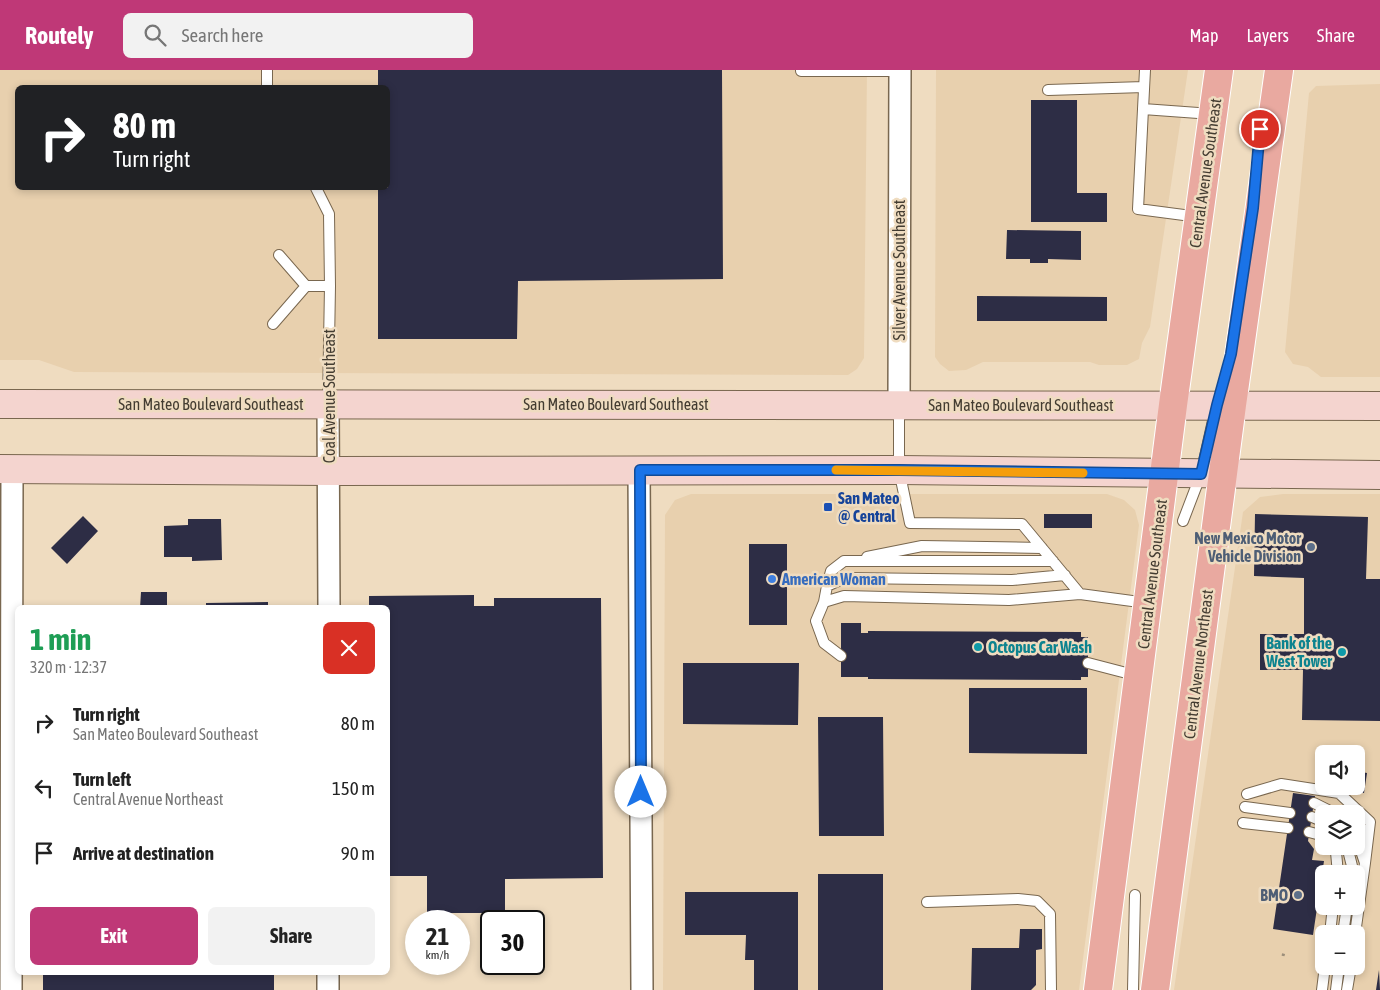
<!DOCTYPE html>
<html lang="en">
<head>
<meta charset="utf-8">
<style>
	:root { --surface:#fff; --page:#f2f2f2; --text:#222; --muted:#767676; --accent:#bf3877 }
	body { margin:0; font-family:"Asap Condensed",sans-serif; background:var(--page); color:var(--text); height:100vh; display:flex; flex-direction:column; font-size:19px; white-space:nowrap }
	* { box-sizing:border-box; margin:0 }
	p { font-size:16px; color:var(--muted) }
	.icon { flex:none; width:28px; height:28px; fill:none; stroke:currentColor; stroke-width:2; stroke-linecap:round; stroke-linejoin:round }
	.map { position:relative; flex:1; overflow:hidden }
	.sheet { position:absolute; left:15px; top:535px; width:375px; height:370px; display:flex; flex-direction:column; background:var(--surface); border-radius:8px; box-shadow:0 2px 8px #0003 }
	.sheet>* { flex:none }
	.banner { position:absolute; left:15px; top:15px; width:375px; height:105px; border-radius:8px; box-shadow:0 2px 8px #0003; background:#202124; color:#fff; overflow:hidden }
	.buttons { position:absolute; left:1315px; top:675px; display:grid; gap:10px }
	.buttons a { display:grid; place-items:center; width:50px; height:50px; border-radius:8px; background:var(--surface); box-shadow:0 2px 8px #0003; font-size:25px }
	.speed { position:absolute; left:405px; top:840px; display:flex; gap:10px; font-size:25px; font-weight:700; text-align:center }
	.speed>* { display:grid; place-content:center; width:65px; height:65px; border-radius:50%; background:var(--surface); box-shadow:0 2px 8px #0003; line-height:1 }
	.speed small { font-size:12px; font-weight:400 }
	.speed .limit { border:2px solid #111; border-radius:8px; background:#fff; color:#111 }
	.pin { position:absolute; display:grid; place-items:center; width:42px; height:42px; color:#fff; margin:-21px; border:2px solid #fff; border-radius:50%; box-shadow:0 1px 5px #0007 }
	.me { position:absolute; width:55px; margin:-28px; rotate:0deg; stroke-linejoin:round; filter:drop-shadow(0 0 4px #0008) }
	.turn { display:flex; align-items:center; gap:18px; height:105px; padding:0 15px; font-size:22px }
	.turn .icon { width:65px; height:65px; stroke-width:2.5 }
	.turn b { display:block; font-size:35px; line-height:42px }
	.round { display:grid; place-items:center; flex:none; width:52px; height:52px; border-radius:8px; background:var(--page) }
	.headline { display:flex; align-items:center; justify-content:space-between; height:85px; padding:0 15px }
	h1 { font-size:30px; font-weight:700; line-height:38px; color:#1e9e55 }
	.primary-button { display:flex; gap:10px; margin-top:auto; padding:10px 15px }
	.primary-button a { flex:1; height:58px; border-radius:8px; background:var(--accent); color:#fff; font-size:20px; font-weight:700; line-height:58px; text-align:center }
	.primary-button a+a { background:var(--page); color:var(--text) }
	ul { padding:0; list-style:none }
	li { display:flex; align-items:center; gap:15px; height:65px; padding:0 15px }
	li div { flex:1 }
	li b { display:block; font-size:19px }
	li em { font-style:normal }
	header { display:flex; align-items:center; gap:30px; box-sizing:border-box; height:70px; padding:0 25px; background:var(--accent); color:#fff }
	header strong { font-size:24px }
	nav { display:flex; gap:28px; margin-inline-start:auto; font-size:18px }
	.search { width:350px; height:45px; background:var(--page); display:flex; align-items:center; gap:12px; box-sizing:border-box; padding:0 18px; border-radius:8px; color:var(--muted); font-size:19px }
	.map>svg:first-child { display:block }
	.built { fill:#e8d0ae; fill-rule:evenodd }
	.building { fill:#2d2d45 }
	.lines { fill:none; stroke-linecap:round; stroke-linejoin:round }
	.lane-casing { stroke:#79674f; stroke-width:12 }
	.street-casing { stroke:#79674f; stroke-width:24 }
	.secondary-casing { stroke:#79674f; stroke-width:30 }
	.primary-casing { stroke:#fff; stroke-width:30 }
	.path { stroke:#9c8f7b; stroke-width:3; stroke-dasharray:2.5 2.5; stroke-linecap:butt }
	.lane { stroke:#fff; stroke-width:10 }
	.street { stroke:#fff; stroke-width:21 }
	.secondary { stroke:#f4d4cf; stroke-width:28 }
	.primary { stroke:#e9a9a0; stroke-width:28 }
	.route-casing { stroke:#114b97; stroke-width:12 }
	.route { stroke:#1a73e8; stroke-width:9 }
	.slow { stroke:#f59e0b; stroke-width:9 }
	.transit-dot { fill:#1a4fb4; stroke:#efdcc0; stroke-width:2 }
	.service-dot { fill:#5c6f8a; stroke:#efdcc0; stroke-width:2 }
	.shop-dot { fill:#3f7fe0; stroke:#efdcc0; stroke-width:2 }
	.culture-dot { fill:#0f9aa8; stroke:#efdcc0; stroke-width:2 }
	.labels { text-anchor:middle; stroke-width:5; stroke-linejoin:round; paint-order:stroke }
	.street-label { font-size:16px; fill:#433c31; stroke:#efdcc0 }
	.transit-label { font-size:16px; font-weight:bold; fill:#164399; stroke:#efdcc0; text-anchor:start }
	.service-label { font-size:16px; font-weight:bold; fill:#4e5e75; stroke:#efdcc0; text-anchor:end }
	.shop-label { font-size:16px; font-weight:bold; fill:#366cbe; stroke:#efdcc0; text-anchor:start }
	.culture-label { font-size:16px; font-weight:bold; fill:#0d838f; stroke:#efdcc0; text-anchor:end }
</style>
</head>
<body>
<header>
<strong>Routely</strong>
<div class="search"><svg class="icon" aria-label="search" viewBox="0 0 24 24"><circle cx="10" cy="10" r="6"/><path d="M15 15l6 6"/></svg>Search here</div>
<nav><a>Map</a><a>Layers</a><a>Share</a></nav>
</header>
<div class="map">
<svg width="1380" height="920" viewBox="0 0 1380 920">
	<rect width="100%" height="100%" fill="#efdcc0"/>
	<path class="built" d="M0 0H867L864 288 857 299 848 305 74 302 39 290H0ZM18 18H388V118H18Z
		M936 0H1188L1150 257 1142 273 1139 289 1127 295H1099L1090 292H983L966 300 949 301 940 294 935 287Z
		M1380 14V307H1321L1308 297 1293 294 1285 282 1309 23 1316 16Z
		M691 424H1107L1124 430 1135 440 1139 455 1079 920H663L665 445 675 430Z
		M1283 424H1380V920H1174L1243 442 1260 427ZM1324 684H1356V716H1324ZM1324 744H1356V776H1324ZM1324 804H1356V836H1324ZM1324 864H1356V896H1324Z"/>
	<path class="building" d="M378 0H722L723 209 518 211 517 269H378V118H388V18H378Z
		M1031 30H1077V123H1107V152H1031Z
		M1007 160 1081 161V190L1048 189V193H1030V189H1006Z
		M977 226 1107 227V251H977Z
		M1044 444H1092V458H1044Z
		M1255 444 1368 447 1366 509H1380V651L1302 650 1303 600H1260V564H1304V508L1254 506Z
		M83 446 98 461 67 494 51 478Z
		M188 449H221L222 490 192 491V487H164V456L188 455Z
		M749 474H787V555H749Z
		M141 522H167V538H140Z
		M474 525V536H494V528H601L603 808 505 809V843H427V806H388V538H369V526Z
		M268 532V538H206V533Z
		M841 553H861V563H868V561L1081 562V567H1088V607H1081V610L868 609V607H841Z
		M683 593H799L798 655 683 654Z
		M969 618H1087V684L969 683Z
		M818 647H883L884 766H819Z
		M1356 701 1367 703 1364 723 1350 721V716H1356Z
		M1293 723 1315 726 1308 771 1314 779 1312 790 1324 791 1313 865 1273 859Z
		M818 804H883V920H818Z
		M685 822H798V920H754V890H745L746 865H685Z
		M1020 859H1042V879L1036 880V915L1031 920H971L972 878H1019Z
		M1379 900 1380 920H1376Z
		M43 902H274V920H43Z"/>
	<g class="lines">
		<defs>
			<path id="lane" d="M267 0V18
				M801 1H900
				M1048 20 1144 17
				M1143 39 1145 0
				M316 118 329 144 330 216 328 333
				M1199 147 1138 139 1143 39 1212 44
				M279 185 306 216H330
				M273 254 306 216
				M899 337V400L910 453 1022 454 1080 524 1147 533
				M1183 451 1201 404 1216 337
				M867 487 922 476 1042 478
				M827 516 831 501 844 491H1053
				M824 532 827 516 845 508 1012 510 1065 505
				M841 586 824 573 816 551 824 532 844 526 1009 530 1080 524
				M1088 593 1138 606
				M1247 724 1281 714 1339 723 1370 752 1365 793
				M1314 733 1336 744
				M1245 737 1290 743
				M1312 747 1324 752
				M1243 753 1288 758
				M1309 762 1324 766
				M1332 776 1336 782 1338 804
				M1347 776 1352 796 1351 804
				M927 832 1018 829 1037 831 1050 844 1051 920
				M1330 864 1333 836
				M1343 864 1347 836
				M1355 864 1365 793 1356 766
				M1133 920 1135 825
				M1322 920 1325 896
				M1336 920 1339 896
				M1347 920 1351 896"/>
			<path id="street" d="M328 334 329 538
				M899 334 900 0
				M639 400 642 920
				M328 902V920
				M11 920 12 399"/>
			<path id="secondary" d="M0 334 1380 336
				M0 399 329 401 899 400 1380 405"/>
			<path id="primary" d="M1098 920 1173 335 1219 0
				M1155 920 1232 335 1279 0"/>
		</defs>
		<use href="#lane" class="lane-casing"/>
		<use href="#street" class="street-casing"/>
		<use href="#secondary" class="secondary-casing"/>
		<use href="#primary" class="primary-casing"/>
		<path class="path" d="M1283 886 1284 882"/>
		<use href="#lane" class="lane"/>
		<use href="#street" class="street"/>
		<use href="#secondary" class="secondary"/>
		<use href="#primary" class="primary"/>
	</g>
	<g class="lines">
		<defs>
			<path id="route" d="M641 722 640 400H899L1201 404 1217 335 1231 284 1253 138 1260 59"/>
		</defs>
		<use href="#route" class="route-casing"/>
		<use href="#route" class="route"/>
		<path class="slow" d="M836 400 1083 403"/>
	</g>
	<rect class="transit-dot" x="823" y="432" width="10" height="10" rx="2.5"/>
	<g class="service-dot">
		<circle cx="1311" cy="477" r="5"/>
		<circle cx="1298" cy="825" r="5"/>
	</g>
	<circle class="shop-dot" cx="772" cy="509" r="5"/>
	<g class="culture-dot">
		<circle cx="978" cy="577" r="5"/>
		<circle cx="1342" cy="582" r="5"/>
	</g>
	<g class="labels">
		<g class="street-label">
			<text transform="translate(1205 103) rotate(-82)" y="6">Central Avenue Southeast</text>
			<text transform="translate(899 200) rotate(-90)" y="6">Silver Avenue Southeast</text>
			<text transform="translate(329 326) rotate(-90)" y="6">Coal Avenue Southeast</text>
			<text x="211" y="340">San Mateo Boulevard Southeast</text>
			<text x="616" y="340">San Mateo Boulevard Southeast</text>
			<text x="1021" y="341">San Mateo Boulevard Southeast</text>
			<text transform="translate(1152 504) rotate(-83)" y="6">Central Avenue Southeast</text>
			<text transform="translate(1198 594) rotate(-83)" y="6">Central Avenue Northeast</text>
		</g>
		<g class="transit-label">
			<text x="838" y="434">San Mateo<tspan x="838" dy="18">@ Central</tspan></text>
		</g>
		<g class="service-label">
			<text x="1301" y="474">New Mexico Motor<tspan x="1301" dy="18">Vehicle Division</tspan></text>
			<text x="1288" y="831">BMO</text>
		</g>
		<g class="shop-label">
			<text x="782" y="515">American Woman</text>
		</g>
		<g class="culture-label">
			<text x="1332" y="579">Bank of the<tspan x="1332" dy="18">West Tower</tspan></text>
			<text x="988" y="583" text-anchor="start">Octopus Car Wash</text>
		</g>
	</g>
</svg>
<div class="buttons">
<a><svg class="icon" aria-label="sound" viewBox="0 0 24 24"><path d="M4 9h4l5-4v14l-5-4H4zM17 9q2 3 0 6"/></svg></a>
<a><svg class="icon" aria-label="layers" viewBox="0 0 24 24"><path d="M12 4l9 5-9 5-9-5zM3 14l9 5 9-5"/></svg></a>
<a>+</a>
<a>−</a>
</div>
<div class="speed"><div>21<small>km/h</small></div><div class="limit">30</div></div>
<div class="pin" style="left:1260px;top:59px;background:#d93025"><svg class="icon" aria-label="arrive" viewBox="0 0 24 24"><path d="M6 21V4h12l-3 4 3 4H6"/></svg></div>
<svg class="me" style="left:641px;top:722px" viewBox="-20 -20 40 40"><circle r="19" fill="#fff"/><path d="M0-13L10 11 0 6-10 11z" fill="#1a73e8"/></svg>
<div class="banner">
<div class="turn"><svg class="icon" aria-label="right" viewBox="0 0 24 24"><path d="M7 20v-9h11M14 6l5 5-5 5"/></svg><div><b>80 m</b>Turn right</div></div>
</div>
<section class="sheet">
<div class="headline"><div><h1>1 min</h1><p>320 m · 12:37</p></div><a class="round" style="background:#d93025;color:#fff"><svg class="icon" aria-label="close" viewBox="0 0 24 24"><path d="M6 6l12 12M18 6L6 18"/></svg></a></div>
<ul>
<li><svg class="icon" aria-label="right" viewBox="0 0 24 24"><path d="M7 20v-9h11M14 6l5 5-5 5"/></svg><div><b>Turn right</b><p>San Mateo Boulevard Southeast</p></div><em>80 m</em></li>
<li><svg class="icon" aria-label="left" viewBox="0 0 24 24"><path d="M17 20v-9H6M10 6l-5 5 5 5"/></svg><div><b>Turn left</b><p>Central Avenue Northeast</p></div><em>150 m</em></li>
<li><svg class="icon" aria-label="arrive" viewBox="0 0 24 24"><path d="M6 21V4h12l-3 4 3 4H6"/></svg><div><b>Arrive at destination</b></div><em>90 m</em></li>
</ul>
<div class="primary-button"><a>Exit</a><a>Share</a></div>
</section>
</div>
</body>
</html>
